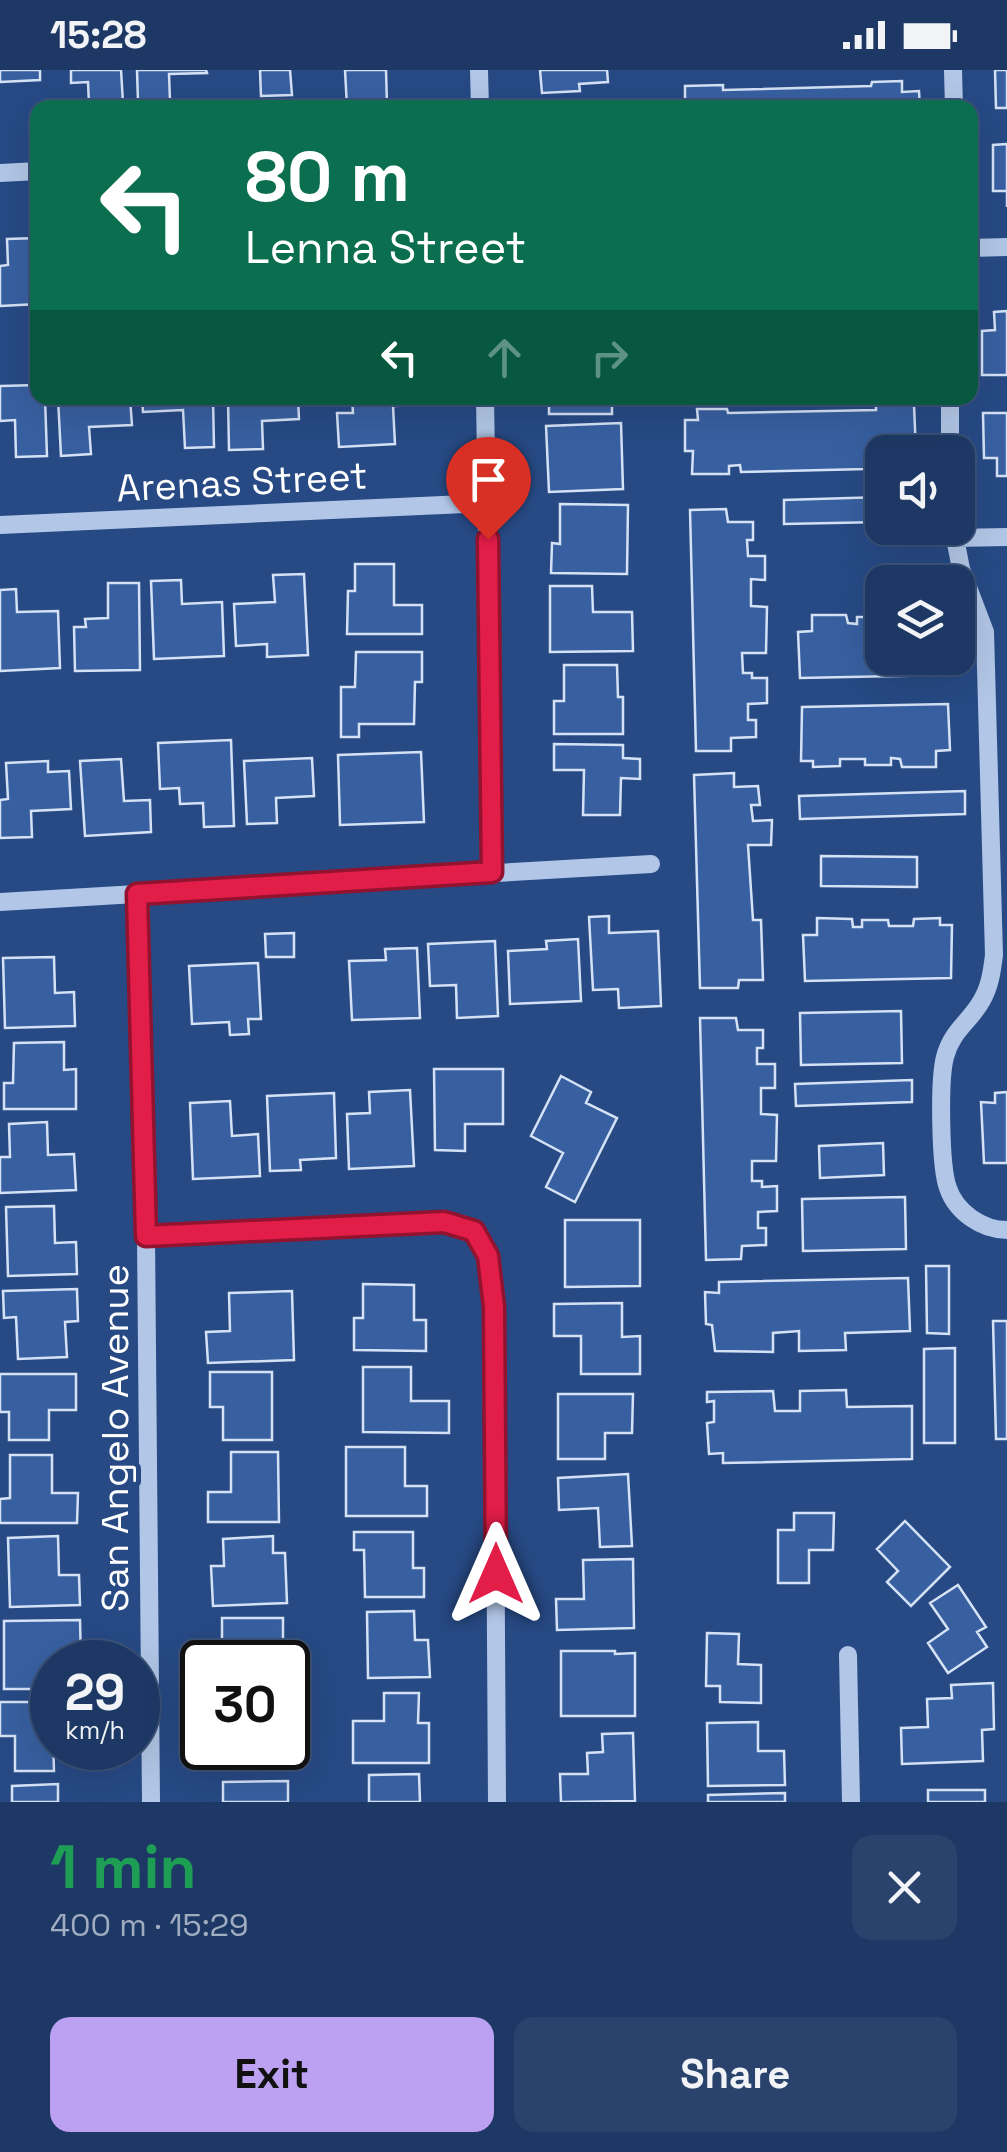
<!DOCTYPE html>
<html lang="en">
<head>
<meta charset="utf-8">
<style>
	:root { --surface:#1d3864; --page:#2a436d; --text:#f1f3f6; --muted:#a0acbf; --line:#3b5278; --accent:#bca0f2 }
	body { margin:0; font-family:"Space Grotesk",sans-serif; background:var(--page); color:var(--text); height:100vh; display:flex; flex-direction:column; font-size:38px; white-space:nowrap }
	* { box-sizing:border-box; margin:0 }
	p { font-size:32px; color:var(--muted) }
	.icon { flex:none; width:55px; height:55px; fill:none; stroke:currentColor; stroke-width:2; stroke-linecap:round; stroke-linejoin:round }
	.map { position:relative; height:1732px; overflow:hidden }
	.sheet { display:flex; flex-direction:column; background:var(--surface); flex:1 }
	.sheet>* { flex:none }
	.banner { position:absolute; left:30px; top:30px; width:948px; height:305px; border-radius:20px; box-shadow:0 10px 40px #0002,0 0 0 2px var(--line); background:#0b6e4f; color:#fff; overflow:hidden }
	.controls { position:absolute; left:865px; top:365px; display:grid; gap:20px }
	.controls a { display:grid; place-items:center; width:110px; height:110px; border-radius:20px; background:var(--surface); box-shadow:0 10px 40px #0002,0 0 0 2px var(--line); font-size:50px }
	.speed { position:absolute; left:30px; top:1570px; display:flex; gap:20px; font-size:50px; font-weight:700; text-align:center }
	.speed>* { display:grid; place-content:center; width:130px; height:130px; border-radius:50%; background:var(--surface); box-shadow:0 10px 40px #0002,0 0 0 2px var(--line); line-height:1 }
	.speed small { font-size:25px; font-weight:400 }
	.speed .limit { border:5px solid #111; border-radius:15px; background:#fff; color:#111 }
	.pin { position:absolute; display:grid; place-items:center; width:85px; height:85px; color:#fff; margin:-102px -42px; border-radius:50% 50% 50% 0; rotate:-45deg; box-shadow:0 0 10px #0007 }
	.pin .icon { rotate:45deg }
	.me { position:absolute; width:110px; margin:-55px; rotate:0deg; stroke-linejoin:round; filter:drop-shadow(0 0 8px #0008) }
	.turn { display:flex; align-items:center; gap:35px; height:210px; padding:0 50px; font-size:45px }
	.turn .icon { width:130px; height:130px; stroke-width:2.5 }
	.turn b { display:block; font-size:70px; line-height:85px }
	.lanes { display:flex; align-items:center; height:95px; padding:0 50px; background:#0003; justify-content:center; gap:50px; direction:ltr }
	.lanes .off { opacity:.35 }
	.round { display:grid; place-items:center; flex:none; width:105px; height:105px; border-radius:20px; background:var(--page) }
	.head { display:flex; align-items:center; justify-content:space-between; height:170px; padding:0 50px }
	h1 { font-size:60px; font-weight:600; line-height:75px; color:#1e9e55 }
	.primary-button { display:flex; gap:20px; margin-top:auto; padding:20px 50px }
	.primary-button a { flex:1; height:115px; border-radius:20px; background:var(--accent); color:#111; font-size:40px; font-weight:600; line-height:115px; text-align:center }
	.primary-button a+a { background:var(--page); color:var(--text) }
	.status { display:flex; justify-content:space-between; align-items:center; height:70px; padding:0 50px; background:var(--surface); direction:ltr }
	.status svg { height:28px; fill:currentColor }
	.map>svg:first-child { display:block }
	.building { fill:#3860a1; stroke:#d5e2f6; stroke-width:2.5 }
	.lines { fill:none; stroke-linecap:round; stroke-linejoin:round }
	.minor { stroke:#b2c7e7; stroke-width:18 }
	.route-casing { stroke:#92132f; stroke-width:25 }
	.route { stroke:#e11d48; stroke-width:18 }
	.labels { text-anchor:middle; stroke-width:10; stroke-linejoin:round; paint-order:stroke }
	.street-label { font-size:38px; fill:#fff; stroke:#274a85 }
</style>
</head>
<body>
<div class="status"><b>15:28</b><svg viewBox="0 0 49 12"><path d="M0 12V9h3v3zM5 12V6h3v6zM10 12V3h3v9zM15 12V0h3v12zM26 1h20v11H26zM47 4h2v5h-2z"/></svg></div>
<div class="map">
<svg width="1007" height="1732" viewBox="0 0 1007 1732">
	<rect width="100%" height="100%" fill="#274a85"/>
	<path class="building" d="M0 0H40V10L0 12Z
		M71 0H121L123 33 89 35 88 12 71 13Z
		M137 0H206L207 3 169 4 170 31 138 32Z
		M260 0H290L292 25 261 26Z
		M345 0H386L387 35 347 37Z
		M540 0H607L608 12 579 14 580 21 542 23Z
		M995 0H1007V38H996Z
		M902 11V22L919 21 920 38H685V16L723 15V20L871 16 872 12Z
		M592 31 593 38H517V34Z
		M1007 74V137V121H993V75Z
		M38 168V234L0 236V196L8 195 7 169Z
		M1007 241V305H982V261L995 260 994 242Z
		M38 315V328H45L47 386 16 387 15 350 0 351V316Z
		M58 328H130L132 355 89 357 91 384 61 386Z
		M142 328H213L214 377 185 378 183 340 143 342Z
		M228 328H298L299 349 262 351 263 379 229 380Z
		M352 328H419V335L393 336 395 374 339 377 337 343H353Z
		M549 328H612V344H549Z
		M876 335H914L916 382H882V411H877V392L866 393V399L741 402 740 395 729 396V404H692L693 381H685V350H698L697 339H727L728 343 876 340Z
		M983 343H1007V406H997V388H984Z
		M621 353 623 419 549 422 546 356Z
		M882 427V452L784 454V430Z
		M560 434 628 435 627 504 551 503 552 473 560 474Z
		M726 439 728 452H753V470H747L748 486H765V510L751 509V536L767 537 766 583H742L743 603H752V608H767V633L748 634V650H756V667L731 668V681H696L690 440Z
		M355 494H394V535H422V564H347L348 521H355Z
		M304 504 308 585 267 587V574L236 576 234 534 275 532 273 505Z
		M181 510 182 534 222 532 224 586 154 589 151 511Z
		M108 513H139L140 600 75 601 74 557H86L85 549 108 548Z
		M550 516H592L593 542H632L633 581 550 582Z
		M16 519 17 542 58 541 60 598 0 601V520Z
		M812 545H846L848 553 857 554V547H882V588H946V605L800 608 798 562 812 561Z
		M356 582H422V612H415L414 654H359V667H341V617H355Z
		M564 595H617L618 627H623V664H554V631H564Z
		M948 634 950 680 936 681V697H902L900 689 891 688V695H865V689H840V696L813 697V691H801L802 637Z
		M231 670 234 756 204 757 203 733 180 734 179 718 160 719 158 673Z
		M554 674 623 675V688L640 689V709L621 708 620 745H583L584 700H554Z
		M421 682 424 752 340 755 338 685Z
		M312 688 314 726 276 728 277 753 247 754 244 691Z
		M121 689 124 731 150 730 151 762 85 766 80 691Z
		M48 691V702L69 701 71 739 31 741 32 767 0 768V730L8 729 6 693Z
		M734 703V717L758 716 760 735H751L753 751 772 750 771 775H748L753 850H761L763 910H739L738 918H700L694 705Z
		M965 721V744L800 749 799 726Z
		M821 786 917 787V817L821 816Z
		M609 846V863L658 861 661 936 619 938 618 919 593 920 589 847Z
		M817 848 852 849 853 857H862V850H888L889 856H913L914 849 940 848V855H952L951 908 805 911 803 865H817Z
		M294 863V887H266L265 864Z
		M578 869 581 931 510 934 508 881 547 879 546 871Z
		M495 871 498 946 457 948 456 915 430 916 428 874Z
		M417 878 420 948 352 950 349 891 386 890 385 879Z
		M54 887 55 923 74 922 75 956 5 958 3 888Z
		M258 893 261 949H248L249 964 230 965 229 952 192 954 189 896Z
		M901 941 902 993 801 995 800 943Z
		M700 948H736L738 960H763V978H757V994H775V1018H761V1044L777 1045 776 1091H752V1111H762V1117L777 1116V1141L758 1142V1158H766V1175L742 1176 741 1189 706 1190Z
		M64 972V1000L76 999V1039H4V1013H13L14 973Z
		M434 999H503V1054H465V1081L435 1080Z
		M561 1006 591 1022 586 1033 617 1048 575 1132 546 1117 563 1083 531 1066Z
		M912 1010V1032L796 1036 795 1014Z
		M410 1020 414 1096 349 1099 347 1044 370 1043 369 1022Z
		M1007 1022V1093H984L981 1032 995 1033V1023Z
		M334 1023 336 1088 300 1090 301 1100 270 1101 267 1026Z
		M230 1031 232 1066 258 1064 260 1106 193 1109 190 1033Z
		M47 1052 48 1085 74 1084 76 1120 0 1123V1087H10L9 1054Z
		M883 1073 884 1105 820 1108 819 1076Z
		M905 1127 906 1179 803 1181 802 1129Z
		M54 1136 55 1173 76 1172 77 1204 8 1206 6 1137Z
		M565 1150H640V1216L565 1217Z
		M926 1196H949V1264L927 1263Z
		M908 1208 910 1261 845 1263 846 1280 799 1281V1261L773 1263V1282L715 1281 712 1255 706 1254 705 1222 719 1223V1212Z
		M363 1214 414 1215V1250H426V1281L354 1280V1248H363Z
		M77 1219 78 1251 65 1252 67 1287 18 1289 16 1247 4 1248 3 1221Z
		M292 1221 294 1290 208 1293 206 1262 230 1261 229 1223Z
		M622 1233V1267L640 1266V1304H581V1266H554V1234Z
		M993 1251H1007V1369H996Z
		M955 1278V1373H924V1279Z
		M363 1297H411V1331H449V1363L363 1362Z
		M210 1302H272V1370H223V1337H210Z
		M0 1304H76V1340H49V1370H9V1342H0Z
		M846 1320 847 1337 912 1336V1389L723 1393V1383L709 1384 707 1353 714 1352V1331L707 1332V1322L773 1321 775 1341H800V1321Z
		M558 1324H633L632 1363H605V1389H558Z
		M346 1377H405V1416H427V1446H346Z
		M231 1382H278L279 1452H208V1422H231Z
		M10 1385H52V1423H78L77 1453H0V1429L10 1428Z
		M628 1404 632 1476 600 1477 598 1438 559 1440 558 1408Z
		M794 1443H834L833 1480H809V1513H778V1460H794Z
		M905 1451 950 1497 911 1536 887 1512 898 1501 877 1479Z
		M354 1462H413V1498H424V1527H365L364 1480H354Z
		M58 1466 59 1505H79L80 1535 10 1537 8 1468Z
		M273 1466V1483H285L287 1533 213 1536 211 1496H224L223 1469Z
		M633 1489 634 1558 557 1560 556 1529H584L583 1490Z
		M958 1515 986 1557 977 1562 987 1577 948 1603 928 1573 948 1559 930 1533Z
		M414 1541 415 1570H428L430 1607 368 1608 367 1542Z
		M222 1548H283V1592H211V1580H222Z
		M80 1550 81 1592H52V1619H4V1551Z
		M707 1563 739 1564 738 1594 761 1595V1633L720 1632V1616H706Z
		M561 1581H615V1584L635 1583V1646H561Z
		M993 1613 994 1659 982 1660 983 1691 902 1694 901 1658 928 1657 927 1629 952 1628 951 1615Z
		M384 1623H419L418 1653H429V1693H353V1651H384Z
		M0 1632H52L54 1701H15V1666H0Z
		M758 1652V1681H784L785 1715 708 1716 707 1653Z
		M633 1663 635 1731 561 1732 560 1704H588L587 1683 603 1682 602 1664Z
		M216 1678H284V1697L216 1698Z
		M419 1704 420 1732H369V1705Z
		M288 1711V1732H223V1712Z
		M58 1714V1732H12V1716Z
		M928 1720H985V1732H928Z
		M785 1723V1732H708V1725Z"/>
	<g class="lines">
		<path class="minor" d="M479 0 480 38
			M953 0 954 38
			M0 103 38 101
			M970 178 1007 177
			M485 328 493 802
			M950 328V382
			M0 455 487 433
			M953 458 961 499 985 562 994 885C992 901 990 916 982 930 970 952 952 960 945 987 939 1009 940 1097 948 1118 956 1142 982 1160 1007 1160
			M954 468 1007 467
			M137 825 146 1166 151 1732
			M0 832 651 794
			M146 1166 444 1152 474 1161 488 1186 494 1237 497 1732
			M848 1585 851 1732"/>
	</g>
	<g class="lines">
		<defs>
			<path id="route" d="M488 469 492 802 137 824 146 1166 444 1152 474 1161 488 1186 494 1237 496 1504"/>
		</defs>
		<use href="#route" class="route-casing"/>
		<use href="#route" class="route"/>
	</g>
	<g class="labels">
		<g class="street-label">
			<text transform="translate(242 412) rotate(-3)" y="13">Arenas Street</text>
			<text transform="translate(115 1368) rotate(-90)" y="13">San Angelo Avenue</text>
		</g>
	</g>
</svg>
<div class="controls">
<a><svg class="icon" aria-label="sound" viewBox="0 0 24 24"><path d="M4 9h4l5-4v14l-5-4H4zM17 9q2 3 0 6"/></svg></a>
<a><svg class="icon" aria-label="layers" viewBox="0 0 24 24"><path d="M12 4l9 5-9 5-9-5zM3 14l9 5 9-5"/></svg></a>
</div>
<div class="speed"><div>29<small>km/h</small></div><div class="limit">30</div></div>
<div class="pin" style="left:488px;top:469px;background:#d93025"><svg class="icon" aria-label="arrive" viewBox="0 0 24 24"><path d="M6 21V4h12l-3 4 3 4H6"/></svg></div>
<svg class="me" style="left:496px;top:1504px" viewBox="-20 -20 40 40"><path d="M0-17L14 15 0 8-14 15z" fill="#e11d48" stroke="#fff" stroke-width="4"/></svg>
<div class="banner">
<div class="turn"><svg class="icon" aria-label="left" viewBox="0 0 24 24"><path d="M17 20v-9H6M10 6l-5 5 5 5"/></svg><div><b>80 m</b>Lenna Street</div></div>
<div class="lanes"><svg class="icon" aria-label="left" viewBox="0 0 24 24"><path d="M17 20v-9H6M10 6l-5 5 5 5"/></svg><svg class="icon off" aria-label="ahead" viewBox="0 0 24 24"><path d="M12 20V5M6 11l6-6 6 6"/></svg><svg class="icon off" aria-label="right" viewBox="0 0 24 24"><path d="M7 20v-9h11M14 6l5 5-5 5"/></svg></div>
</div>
</div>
<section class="sheet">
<div class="head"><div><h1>1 min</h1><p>400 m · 15:29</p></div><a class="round"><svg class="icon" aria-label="close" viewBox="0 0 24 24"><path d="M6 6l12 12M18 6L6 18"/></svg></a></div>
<div class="primary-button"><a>Exit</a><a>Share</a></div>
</section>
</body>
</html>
